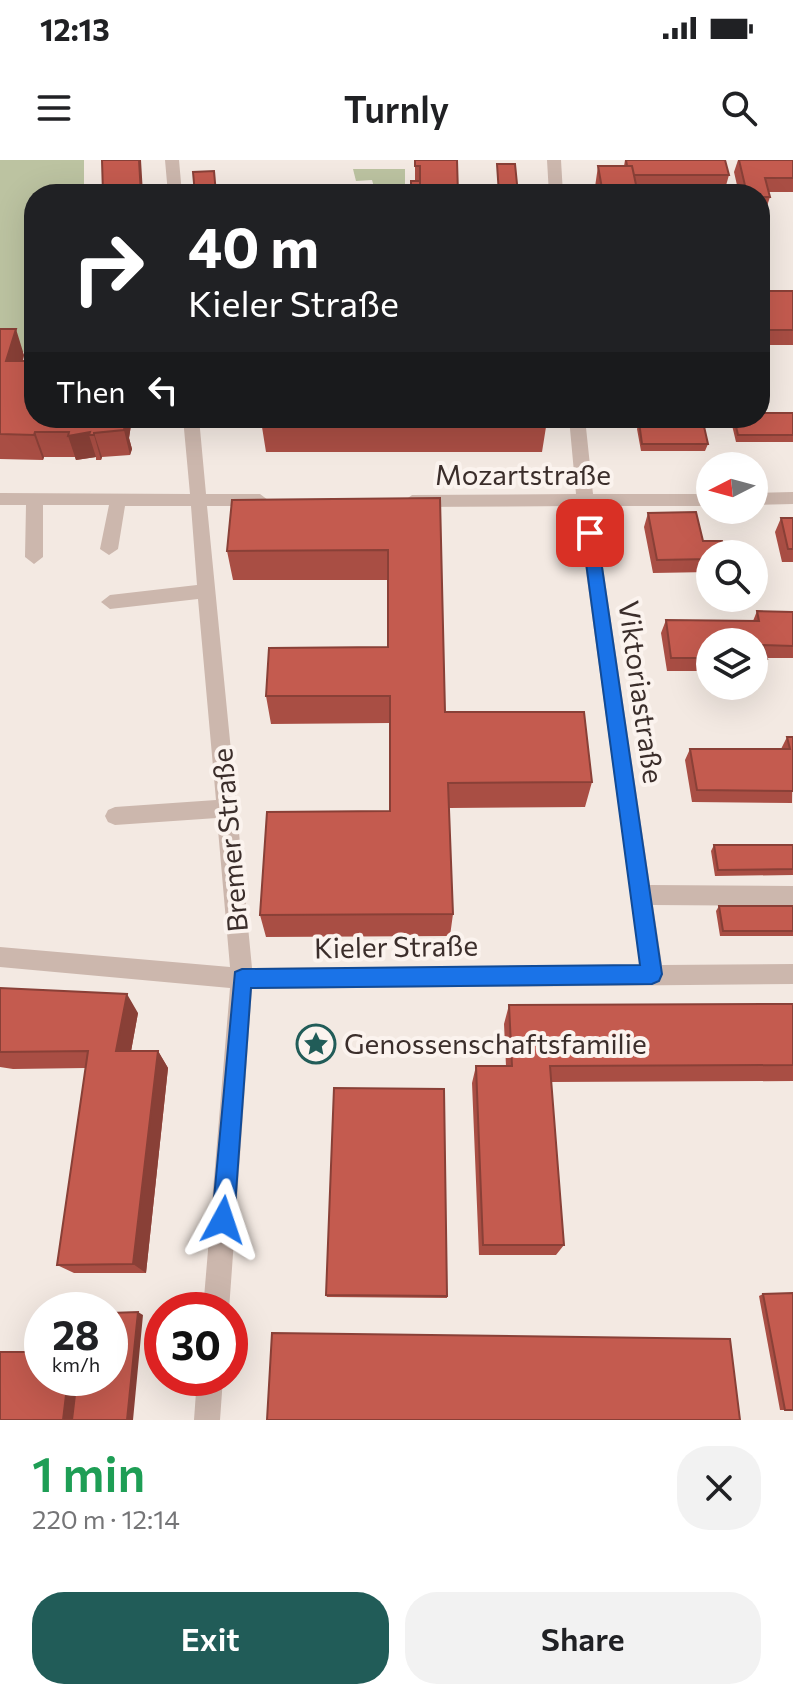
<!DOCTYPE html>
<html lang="en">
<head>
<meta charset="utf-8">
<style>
	:root { --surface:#fff; --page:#f2f2f2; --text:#202124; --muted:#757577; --accent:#215c58 }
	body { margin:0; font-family:Commissioner,sans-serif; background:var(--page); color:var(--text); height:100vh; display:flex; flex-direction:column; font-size:30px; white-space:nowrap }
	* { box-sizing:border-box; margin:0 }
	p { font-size:26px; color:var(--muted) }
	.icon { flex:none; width:44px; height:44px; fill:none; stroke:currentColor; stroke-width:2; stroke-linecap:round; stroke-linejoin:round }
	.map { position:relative; height:1260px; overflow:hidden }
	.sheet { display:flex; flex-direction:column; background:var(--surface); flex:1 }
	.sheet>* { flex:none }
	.banner { position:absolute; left:24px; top:24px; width:746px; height:244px; border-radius:32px; box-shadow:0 8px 32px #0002; background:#202124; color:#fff; overflow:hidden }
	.needle { width:52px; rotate:264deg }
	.controls { position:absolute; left:696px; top:292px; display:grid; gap:16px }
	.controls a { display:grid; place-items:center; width:72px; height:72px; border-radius:50%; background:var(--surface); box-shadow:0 8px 32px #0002; font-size:40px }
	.speed { position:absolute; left:24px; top:1132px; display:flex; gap:16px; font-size:40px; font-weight:700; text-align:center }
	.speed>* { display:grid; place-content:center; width:104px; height:104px; border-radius:50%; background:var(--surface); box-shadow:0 8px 32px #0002; line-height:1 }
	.speed small { font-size:20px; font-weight:400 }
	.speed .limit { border:12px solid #d22; background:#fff; color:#111 }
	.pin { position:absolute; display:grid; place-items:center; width:68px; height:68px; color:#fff; margin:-34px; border-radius:16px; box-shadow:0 4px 12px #0006 }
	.me { position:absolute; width:88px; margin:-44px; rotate:5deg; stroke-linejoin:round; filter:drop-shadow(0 0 6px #0008) }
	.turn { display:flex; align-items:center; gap:28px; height:168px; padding:0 32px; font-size:36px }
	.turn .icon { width:104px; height:104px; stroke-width:2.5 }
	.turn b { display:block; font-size:56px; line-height:68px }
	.then { display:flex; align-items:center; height:76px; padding:0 32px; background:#0003; gap:16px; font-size:30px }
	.round { display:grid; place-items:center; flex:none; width:84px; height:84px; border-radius:32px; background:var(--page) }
	.headline { display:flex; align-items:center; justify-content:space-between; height:136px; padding:0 32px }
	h1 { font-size:48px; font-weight:600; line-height:60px; color:#1e9e55 }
	.action { display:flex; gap:16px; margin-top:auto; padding:16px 32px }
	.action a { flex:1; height:92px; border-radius:32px; background:var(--accent); color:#fff; font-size:32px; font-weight:600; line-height:92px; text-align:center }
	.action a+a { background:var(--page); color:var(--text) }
	.status { display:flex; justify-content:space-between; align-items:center; height:56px; padding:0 40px; background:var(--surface); direction:ltr }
	.status svg { height:22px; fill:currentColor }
	header { display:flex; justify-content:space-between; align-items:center; height:104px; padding:0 32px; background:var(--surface); font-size:36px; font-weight:600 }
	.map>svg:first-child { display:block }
	.green { fill:#bcc3a1 }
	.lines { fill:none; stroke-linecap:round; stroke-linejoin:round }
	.minor { fill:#ccb7ad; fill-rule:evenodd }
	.wall { fill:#a94e44 }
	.shaded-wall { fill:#894037 }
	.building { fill:#c45b4f; stroke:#894037; stroke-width:2 }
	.route { fill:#1a73e8; stroke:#114b97; stroke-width:2 }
	.labels { text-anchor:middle; stroke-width:8; stroke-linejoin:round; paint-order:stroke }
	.street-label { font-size:28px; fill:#3b2e2b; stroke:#fbf3ee }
	.poi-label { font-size:28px; fill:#3b2e2b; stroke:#fbf3ee; text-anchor:start }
</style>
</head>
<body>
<div class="status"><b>12:13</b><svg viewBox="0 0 49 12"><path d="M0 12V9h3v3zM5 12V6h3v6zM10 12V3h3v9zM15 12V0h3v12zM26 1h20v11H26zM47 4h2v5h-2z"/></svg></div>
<header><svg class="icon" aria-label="menu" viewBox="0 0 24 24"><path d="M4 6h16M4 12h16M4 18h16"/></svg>Turnly<svg class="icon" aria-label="search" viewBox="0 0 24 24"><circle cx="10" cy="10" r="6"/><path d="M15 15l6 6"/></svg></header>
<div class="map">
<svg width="793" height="1260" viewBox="0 0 793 1260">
	<rect width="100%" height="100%" fill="#f3e9e2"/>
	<path class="green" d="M0 0H84V34H34V192H0Z
		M353 9H405V34H376L372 20 356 21Z"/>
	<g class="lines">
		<path class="minor" d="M165 0H179L182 34H168Z
			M547 0H561L563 34H549Z
			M183 258H199L206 334H260L268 340 260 346H207L236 642 239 648 237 652 252 808 640 805 577 346 412 347 404 341 412 335 576 334 569 258H585L593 334H710V346H594L650 725 793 726V746L653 745 662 805 793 804V824L252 829 229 1150H203L230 828 0 807V787L230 807 217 658 115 665 108 662 105 656 108 650 115 647 216 640 198 439 110 449 101 442 110 435 197 425 191 346H125L118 389 109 395 100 389 109 345H43V397L34 404 25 397 26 345H0V333L190 334Z
			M793 332V344L754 345V333Z
			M197 1218H223L220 1260H194Z"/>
	</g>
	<path class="wall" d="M415 0 458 34 415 21Z
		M625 0H725L729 15 725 29H637L638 34H594L598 6H624Z
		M738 0H793V32H768L770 37 765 52H760V34H739L734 12Z
		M760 131H793V185H760Z
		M0 169 24 195 23 201 34 258H138L132 259 129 278 132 289 130 295 102 297 101 300H96V297L76 300 75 297H44L43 300 0 299Z
		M793 253V282H736L731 261 732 258H760Z
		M639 262 708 284 705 291H641L637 269Z
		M262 267H546L542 292H266Z
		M440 338 445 552 592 622 585 647 449 648 453 754 450 776 266 777 260 755 390 651V563L271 564 266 536 388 487V420H233L227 391Z
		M648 353 703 381 710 394V412L653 413 644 367Z
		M781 358H793V402H782L775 372Z
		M757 451 793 452V498H767L761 512H754V482H710V511H667L661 473 666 460 753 461Z
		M787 577H793L792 643 692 642 685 600 690 589H781Z
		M714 685H793V715L715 716 711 691Z
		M719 746H793V776H720L716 751Z
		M0 828 138 853 131 891H158L168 908 146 1113H74L57 1105 86 908 13 909 0 907Z
		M793 844V921L551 922 564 1085 556 1095H479L472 923 476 906H506L504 864 509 845Z
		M763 1134 793 1250H780L759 1136Z
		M326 1135 447 1136V1138L327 1137Z"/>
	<path class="shaded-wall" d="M139 0H141L143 34H141Z
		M16 169 24 195 15 227 6 201Z
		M121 258H132L129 278 132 289 130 295 124 270 120 262Z
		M35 272 44 297 43 300 34 275Z
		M90 272 89 275 96 297 76 300 68 276Z
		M94 273 102 297 101 300 94 275Z
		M127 834 138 853 128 908 116 891Z
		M158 891 168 908 146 1113 133 1104Z
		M138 1152 143 1155 133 1260H127Z
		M68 1218H85L80 1260H63Z"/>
	<path class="building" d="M102 0H139L141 34H103Z
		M415 0H457L458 34H420V6H415Z
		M626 0H725L729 15H634L632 6H627Z
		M739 0H793V18H765L770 37H760V34H747Z
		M497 4H515L518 34H499Z
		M598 6H632L638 34H603Z
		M214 11 216 34H195L193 12Z
		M411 21H420V34H411Z
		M760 131H793V170H760Z
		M0 169H16L6 201H34V258H121L120 262 125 264 124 270 94 273V275H89L90 272 68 276 69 272H35L34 275 0 274Z
		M760 253H793V275H738L734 258H760Z
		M263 258H545L546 267H262Z
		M639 262H703L708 284H642Z
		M440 338 445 552H584L592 622 448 623 453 754 260 755 267 652 390 651V536H266L269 488 388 487V390L227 391 232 340Z
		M696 352 703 381H722L726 394H710V399L657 400 648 353Z
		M781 358H793V389H788Z
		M757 451 793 452V486L763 485 767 499H754V482H710V498H671L666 460 759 461Z
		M787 577H793V631L697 630 690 589H790Z
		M714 685H793V709L718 710Z
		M719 746H793V771H723Z
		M0 828 127 834 116 891H158L133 1104 57 1105 88 891 0 892Z
		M793 844V905L550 906 564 1085H483L476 906H512L509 845Z
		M334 928 444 929 447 1136 326 1135Z
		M793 1133V1250H785L763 1134Z
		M138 1152 127 1260H72L77 1218H110V1153Z
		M272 1173 730 1179 740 1260H267Z
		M0 1192H42V1218H68L63 1260H0Z"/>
	<path class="route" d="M590 367 597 373 662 814 659 821 652 824 251 828 234 1060 231 1068 223 1071 215 1068 212 1060 235 812 242 809 640 805 582 373Z"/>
	<defs>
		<symbol id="sight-ring" viewBox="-11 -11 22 22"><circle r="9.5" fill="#fbf3ee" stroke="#215c58" stroke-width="1.5"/><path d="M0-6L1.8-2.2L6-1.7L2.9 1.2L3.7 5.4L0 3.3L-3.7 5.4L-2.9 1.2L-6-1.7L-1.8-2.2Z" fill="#215c58"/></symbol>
	</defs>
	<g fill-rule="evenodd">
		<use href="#sight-ring" x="294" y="862" width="44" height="44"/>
	</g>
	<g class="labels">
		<g class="street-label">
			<text x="523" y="325">Mozartstraße</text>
			<text transform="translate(641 532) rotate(82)" y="10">Viktoriastraße</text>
			<text transform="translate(230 680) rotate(-95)" y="10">Bremer Straße</text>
			<text transform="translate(396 787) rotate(-1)" y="10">Kieler Straße</text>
		</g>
		<g class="poi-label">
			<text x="344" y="894">Genossenschaftsfamilie</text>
		</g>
	</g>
</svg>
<div class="controls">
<a><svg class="needle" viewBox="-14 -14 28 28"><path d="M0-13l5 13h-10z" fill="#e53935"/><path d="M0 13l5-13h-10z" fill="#757577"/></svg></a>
<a><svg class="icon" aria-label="search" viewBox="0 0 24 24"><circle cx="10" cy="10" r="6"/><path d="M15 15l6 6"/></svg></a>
<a><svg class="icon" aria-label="layers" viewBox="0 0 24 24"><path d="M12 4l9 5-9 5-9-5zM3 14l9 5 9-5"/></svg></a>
</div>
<div class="speed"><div>28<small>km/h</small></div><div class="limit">30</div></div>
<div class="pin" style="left:590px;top:373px;background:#d93025"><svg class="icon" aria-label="arrive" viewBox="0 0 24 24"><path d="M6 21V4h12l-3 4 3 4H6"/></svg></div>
<svg class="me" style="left:223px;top:1060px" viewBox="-20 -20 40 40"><path d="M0-17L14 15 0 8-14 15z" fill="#1a73e8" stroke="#fff" stroke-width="4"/></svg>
<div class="banner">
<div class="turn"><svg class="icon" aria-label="right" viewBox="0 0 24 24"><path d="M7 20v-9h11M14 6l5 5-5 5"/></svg><div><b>40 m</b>Kieler Straße</div></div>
<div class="then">Then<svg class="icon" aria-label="left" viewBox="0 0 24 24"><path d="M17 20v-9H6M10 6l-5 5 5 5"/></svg></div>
</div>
</div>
<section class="sheet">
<div class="headline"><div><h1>1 min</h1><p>220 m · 12:14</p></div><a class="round"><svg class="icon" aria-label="close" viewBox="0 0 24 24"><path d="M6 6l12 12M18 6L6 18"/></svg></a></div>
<div class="action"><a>Exit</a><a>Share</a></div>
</section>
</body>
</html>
